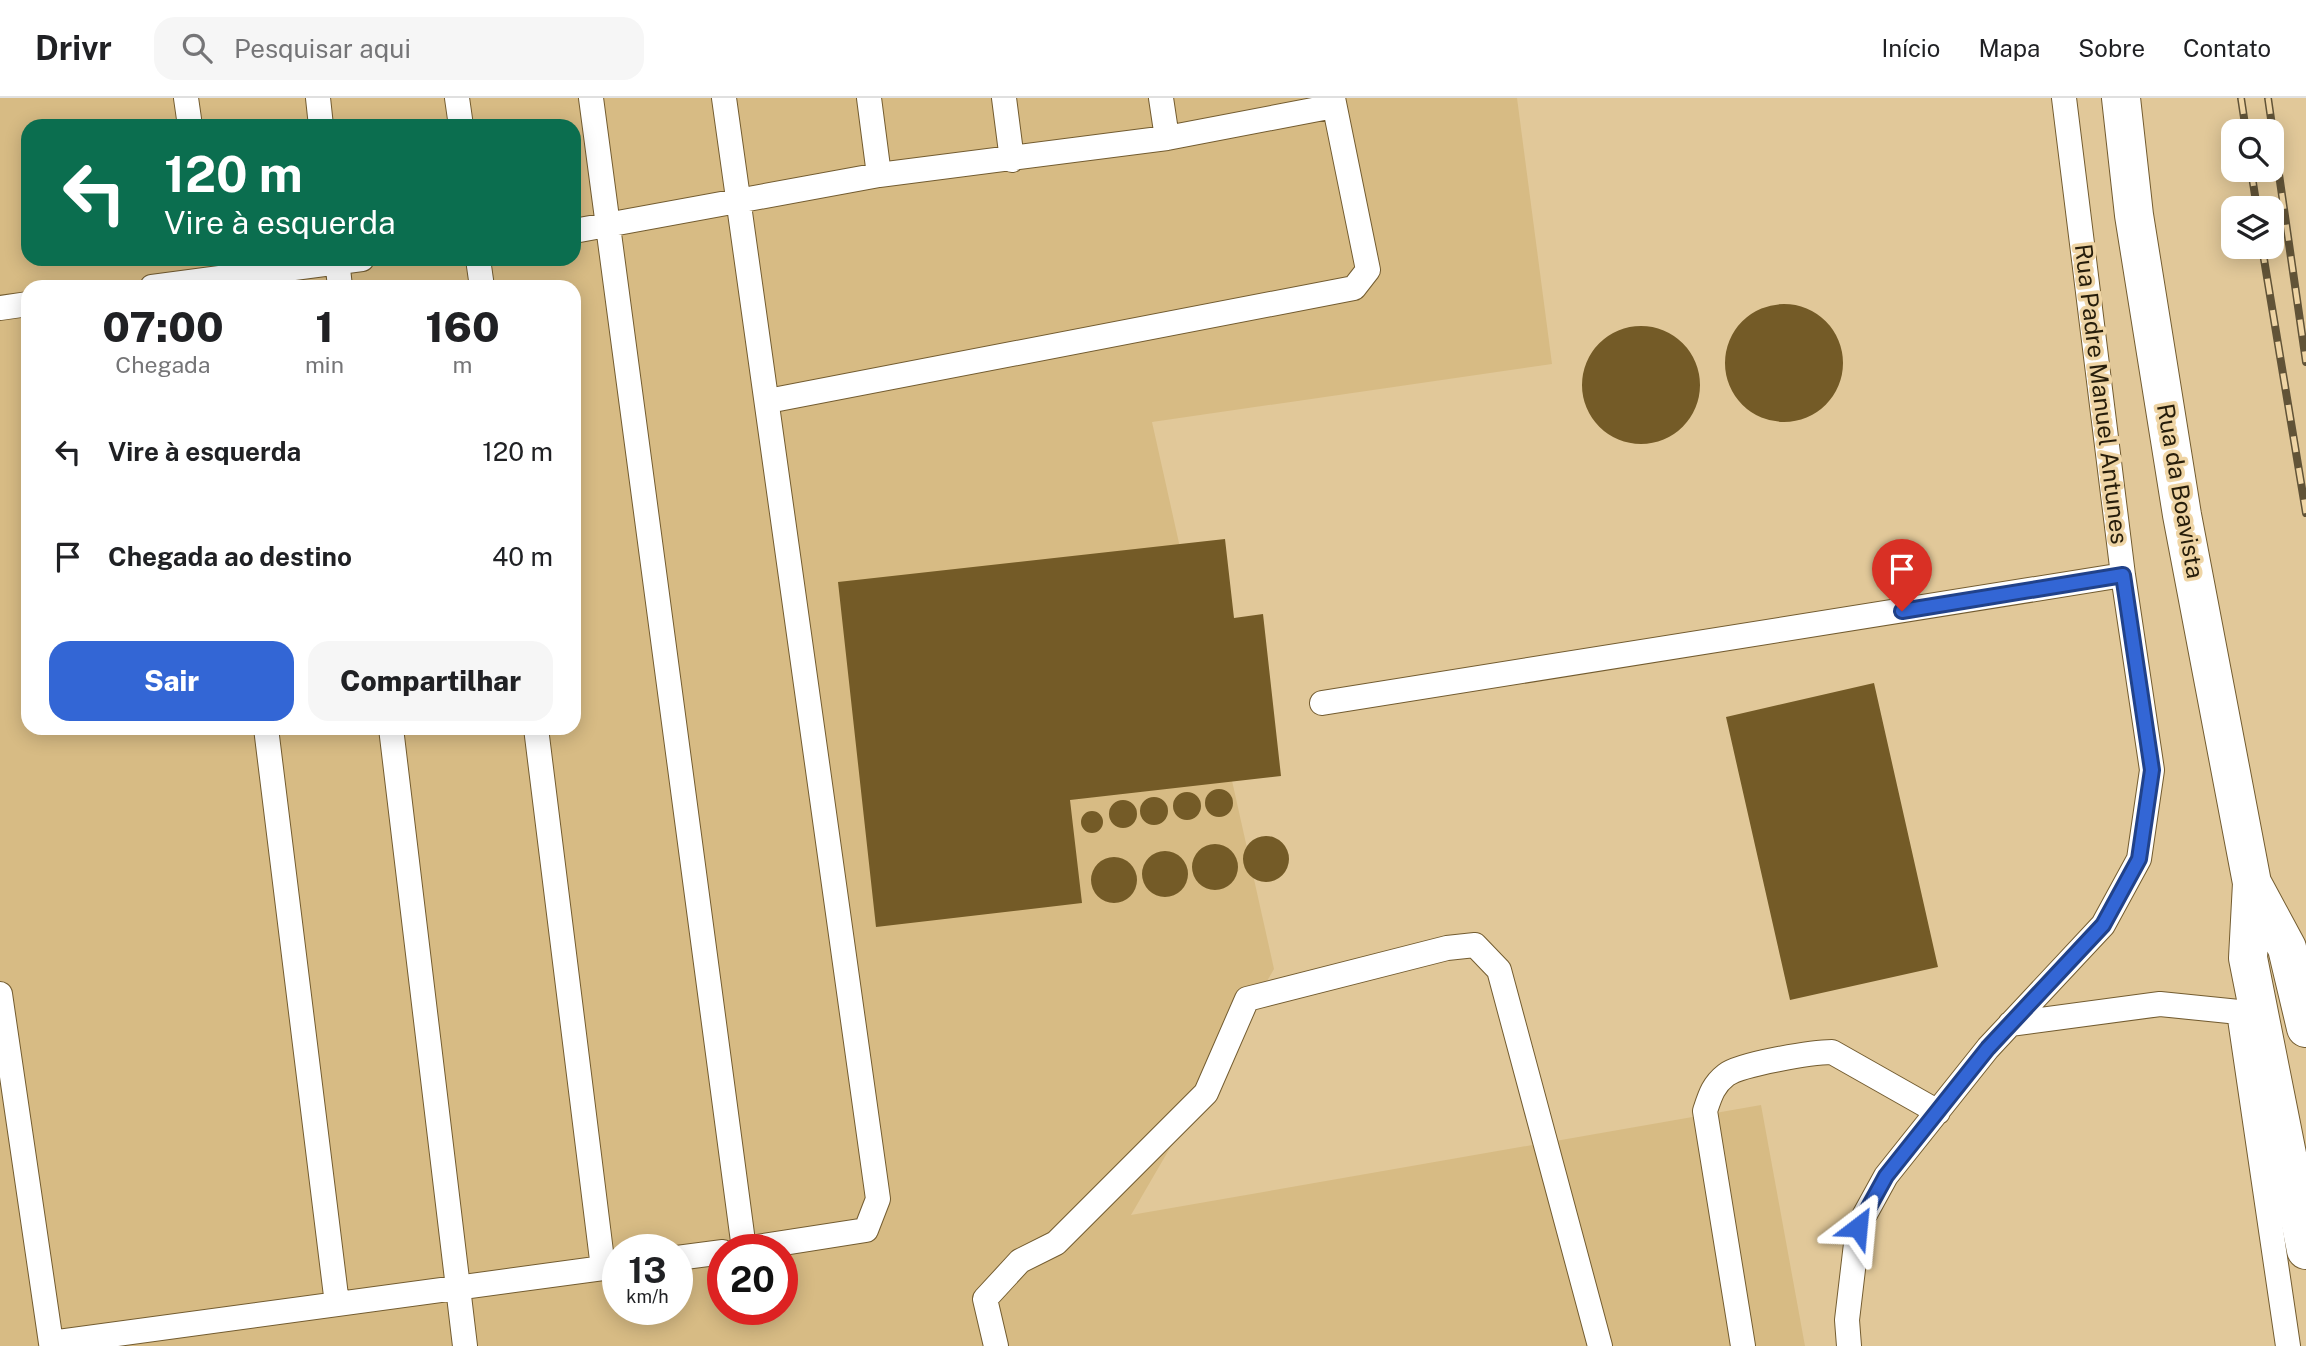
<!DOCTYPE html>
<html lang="pt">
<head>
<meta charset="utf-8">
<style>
	:root { --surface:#fff; --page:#f6f6f6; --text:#202124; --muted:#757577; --line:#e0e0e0; --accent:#3366d5 }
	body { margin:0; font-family:"Public Sans",sans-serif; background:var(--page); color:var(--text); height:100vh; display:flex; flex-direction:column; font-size:26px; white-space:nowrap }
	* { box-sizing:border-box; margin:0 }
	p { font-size:23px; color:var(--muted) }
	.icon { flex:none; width:38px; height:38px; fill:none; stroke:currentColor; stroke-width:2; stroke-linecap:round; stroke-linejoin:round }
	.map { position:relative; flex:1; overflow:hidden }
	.side { position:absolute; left:21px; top:182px; width:560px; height:455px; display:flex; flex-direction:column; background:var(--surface); border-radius:21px; box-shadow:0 4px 18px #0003 }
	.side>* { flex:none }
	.banner { position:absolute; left:21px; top:21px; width:560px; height:147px; border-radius:21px; box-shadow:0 4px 18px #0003; background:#0b6e4f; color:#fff; overflow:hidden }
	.controls { position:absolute; left:2221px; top:21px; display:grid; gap:14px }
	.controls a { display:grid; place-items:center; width:63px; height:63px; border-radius:14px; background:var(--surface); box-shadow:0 4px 18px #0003; font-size:35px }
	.speed { position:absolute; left:602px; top:1136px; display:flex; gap:14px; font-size:35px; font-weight:700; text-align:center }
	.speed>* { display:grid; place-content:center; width:91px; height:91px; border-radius:50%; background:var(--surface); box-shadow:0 4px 18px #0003; line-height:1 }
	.speed small { font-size:18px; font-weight:400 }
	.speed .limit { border:10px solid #d22; background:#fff; color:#111 }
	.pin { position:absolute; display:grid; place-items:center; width:60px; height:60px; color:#fff; margin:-72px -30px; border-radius:50% 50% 50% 0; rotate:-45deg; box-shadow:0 0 7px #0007 }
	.pin .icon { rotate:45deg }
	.me { position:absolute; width:77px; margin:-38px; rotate:29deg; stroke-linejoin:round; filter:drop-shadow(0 0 5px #0008) }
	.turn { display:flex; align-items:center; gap:24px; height:147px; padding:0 28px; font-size:32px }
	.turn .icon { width:91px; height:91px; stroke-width:2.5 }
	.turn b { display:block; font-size:49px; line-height:60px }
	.eta { display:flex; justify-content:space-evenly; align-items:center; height:119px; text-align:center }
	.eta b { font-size:42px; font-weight:800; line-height:49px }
	.primary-button { display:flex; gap:14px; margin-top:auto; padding:14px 28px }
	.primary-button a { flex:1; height:80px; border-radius:21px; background:var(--accent); color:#fff; font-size:28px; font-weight:800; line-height:80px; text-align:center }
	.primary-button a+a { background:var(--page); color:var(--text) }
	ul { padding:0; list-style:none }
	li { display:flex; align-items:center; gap:21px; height:105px; padding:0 28px }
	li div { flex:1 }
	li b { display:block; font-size:26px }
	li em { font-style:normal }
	header { display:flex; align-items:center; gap:42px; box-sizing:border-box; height:98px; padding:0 35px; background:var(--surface); border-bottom:2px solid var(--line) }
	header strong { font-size:33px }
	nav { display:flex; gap:38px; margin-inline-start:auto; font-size:24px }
	.search { width:490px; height:63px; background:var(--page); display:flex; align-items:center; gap:18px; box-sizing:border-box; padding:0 24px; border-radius:21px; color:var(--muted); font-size:26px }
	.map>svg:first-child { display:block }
	.built { fill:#d7bb84; fill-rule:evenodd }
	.building { fill:#745b27 }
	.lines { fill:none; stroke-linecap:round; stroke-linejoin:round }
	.service-casing { stroke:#735c30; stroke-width:26 }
	.primary-casing { stroke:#735c30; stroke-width:40 }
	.service { stroke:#fff; stroke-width:24 }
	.primary { stroke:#fff; stroke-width:38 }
	.rail-casing { stroke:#615337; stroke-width:8 }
	.rail { stroke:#efd5a5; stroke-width:5; stroke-dasharray:16; stroke-linecap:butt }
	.route-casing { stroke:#21428a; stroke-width:18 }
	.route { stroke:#3366d5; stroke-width:12 }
	.labels { text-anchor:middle; stroke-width:7; stroke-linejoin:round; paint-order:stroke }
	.street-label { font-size:24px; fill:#261d0a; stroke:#efd5a5 }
</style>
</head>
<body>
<header>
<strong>Drivr</strong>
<div class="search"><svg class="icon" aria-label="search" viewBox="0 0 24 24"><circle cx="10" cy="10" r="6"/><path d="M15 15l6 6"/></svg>Pesquisar aqui</div>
<nav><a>Início</a><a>Mapa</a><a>Sobre</a><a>Contato</a></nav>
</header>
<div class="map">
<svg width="2306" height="1248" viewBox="0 0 2306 1248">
	<rect width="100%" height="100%" fill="#e1c899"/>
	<path class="built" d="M0 0H1517L1552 266 1152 324 1274 871 1131 1117 1761 1007 1805 1248H0ZM28 28H574V161H28ZM28 189H574V630H28ZM618 1152H677V1211H618ZM723 1152H782V1211H723Z"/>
	<path class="building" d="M1725 265a59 59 0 1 1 118 0a59 59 0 1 1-118 0Z
		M1582 287a59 59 0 1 1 118 0a59 59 0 1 1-118 0Z
		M1225 441 1234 520 1263 516 1281 678 1070 702 1082 805 876 829 838 484Z
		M1874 585 1938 869 1790 902 1726 619Z
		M1205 705a14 14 0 1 1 28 0a14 14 0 1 1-28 0Z
		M1173 708a14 14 0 1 1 28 0a14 14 0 1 1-28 0Z
		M1140 713a14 14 0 1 1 28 0a14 14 0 1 1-28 0Z
		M1109 716a14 14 0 1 1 28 0a14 14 0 1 1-28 0Z
		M1081 724a11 11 0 1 1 22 0a11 11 0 1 1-22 0Z
		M1243 761a23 23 0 1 1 46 0a23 23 0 1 1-46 0Z
		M1192 769a23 23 0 1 1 46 0a23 23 0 1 1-46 0Z
		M1142 776a23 23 0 1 1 46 0a23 23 0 1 1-46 0Z
		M1091 782a23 23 0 1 1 46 0a23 23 0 1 1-46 0Z"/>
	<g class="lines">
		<defs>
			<path id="service" d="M186 0 190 28
				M318 0 321 28
				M457 0 461 28
				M591 0 744 1151
				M724 0 878 1101 866 1132 738 1152
				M869 0 879 77
				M1004 0 1012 62
				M1161 0 1167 40
				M574 133 879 77 1167 40 1334 8
				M337 161 340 189
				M478 161 482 189
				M152 189 362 161
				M0 210 28 206
				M768 303 1354 190 1368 172 1333 0
				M1322 605 2123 477
				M266 630 337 1206
				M391 630 465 1248
				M536 630 603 1170
				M0 896 51 1245 618 1168
				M2010 926 2160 906 2239 914 2288 1248
				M677 1160 723 1154
				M996 1248 985 1201 1020 1163 1056 1145 1206 995 1247 901 1447 850 1475 847 1499 872 1600 1248
				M1743 1248 1705 1013C1710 998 1713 987 1726 977 1740 966 1813 954 1832 954L1938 1014
				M1849 1248 1847 1222 1858 1129 1886 1078 1988 950 2103 827 2139 761 2152 672 2123 477 2064 0"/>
			<path id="primary" d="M2121 0 2134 117 2182 417 2252 785 2248 860 2306 1152
				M2252 785 2287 850 2306 930"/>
		</defs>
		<use href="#service" class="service-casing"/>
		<use href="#primary" class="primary-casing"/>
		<use href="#service" class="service"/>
		<use href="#primary" class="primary"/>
		<defs>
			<path id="rail" d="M2241 0 2246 33
				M2268 0 2306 264
				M2251 72 2257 110
				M2262 149 2306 415"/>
		</defs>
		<use href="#rail" class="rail-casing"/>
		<use href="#rail" class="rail"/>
	</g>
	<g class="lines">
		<defs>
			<path id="route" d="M1858 1129 1886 1078 1988 950 2103 827 2139 761 2152 672 2123 477 1902 513"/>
		</defs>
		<use href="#route" class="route-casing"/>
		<use href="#route" class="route"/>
	</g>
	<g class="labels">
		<g class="street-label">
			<text transform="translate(2101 296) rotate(83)" y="8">Rua Padre Manuel Antunes</text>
			<text transform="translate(2180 393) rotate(80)" y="8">Rua da Boavista</text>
		</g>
	</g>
</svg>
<div class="controls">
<a><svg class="icon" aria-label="search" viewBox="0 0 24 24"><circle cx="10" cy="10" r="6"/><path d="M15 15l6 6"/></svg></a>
<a><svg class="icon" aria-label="layers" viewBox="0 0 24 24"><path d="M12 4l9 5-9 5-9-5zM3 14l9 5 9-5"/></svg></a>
</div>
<div class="speed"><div>13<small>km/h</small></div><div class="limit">20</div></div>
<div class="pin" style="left:1902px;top:513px;background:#d93025"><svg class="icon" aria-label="arrive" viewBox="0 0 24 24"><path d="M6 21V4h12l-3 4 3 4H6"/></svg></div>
<svg class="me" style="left:1858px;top:1129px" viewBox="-20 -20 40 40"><path d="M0-17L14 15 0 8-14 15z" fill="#3366d5" stroke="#fff" stroke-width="4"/></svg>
<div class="banner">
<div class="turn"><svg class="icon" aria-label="left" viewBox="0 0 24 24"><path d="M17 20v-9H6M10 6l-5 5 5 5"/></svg><div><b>120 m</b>Vire à esquerda</div></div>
</div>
<section class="side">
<div class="eta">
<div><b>07:00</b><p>Chegada</p></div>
<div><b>1</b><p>min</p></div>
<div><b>160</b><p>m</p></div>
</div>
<ul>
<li><svg class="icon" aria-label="left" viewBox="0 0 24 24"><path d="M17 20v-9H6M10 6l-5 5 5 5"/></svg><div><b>Vire à esquerda</b></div><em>120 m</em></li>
<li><svg class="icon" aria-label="arrive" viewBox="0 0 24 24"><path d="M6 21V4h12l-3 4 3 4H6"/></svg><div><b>Chegada ao destino</b></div><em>40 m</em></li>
</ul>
<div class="primary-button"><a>Sair</a><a>Compartilhar</a></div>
</section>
</div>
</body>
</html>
